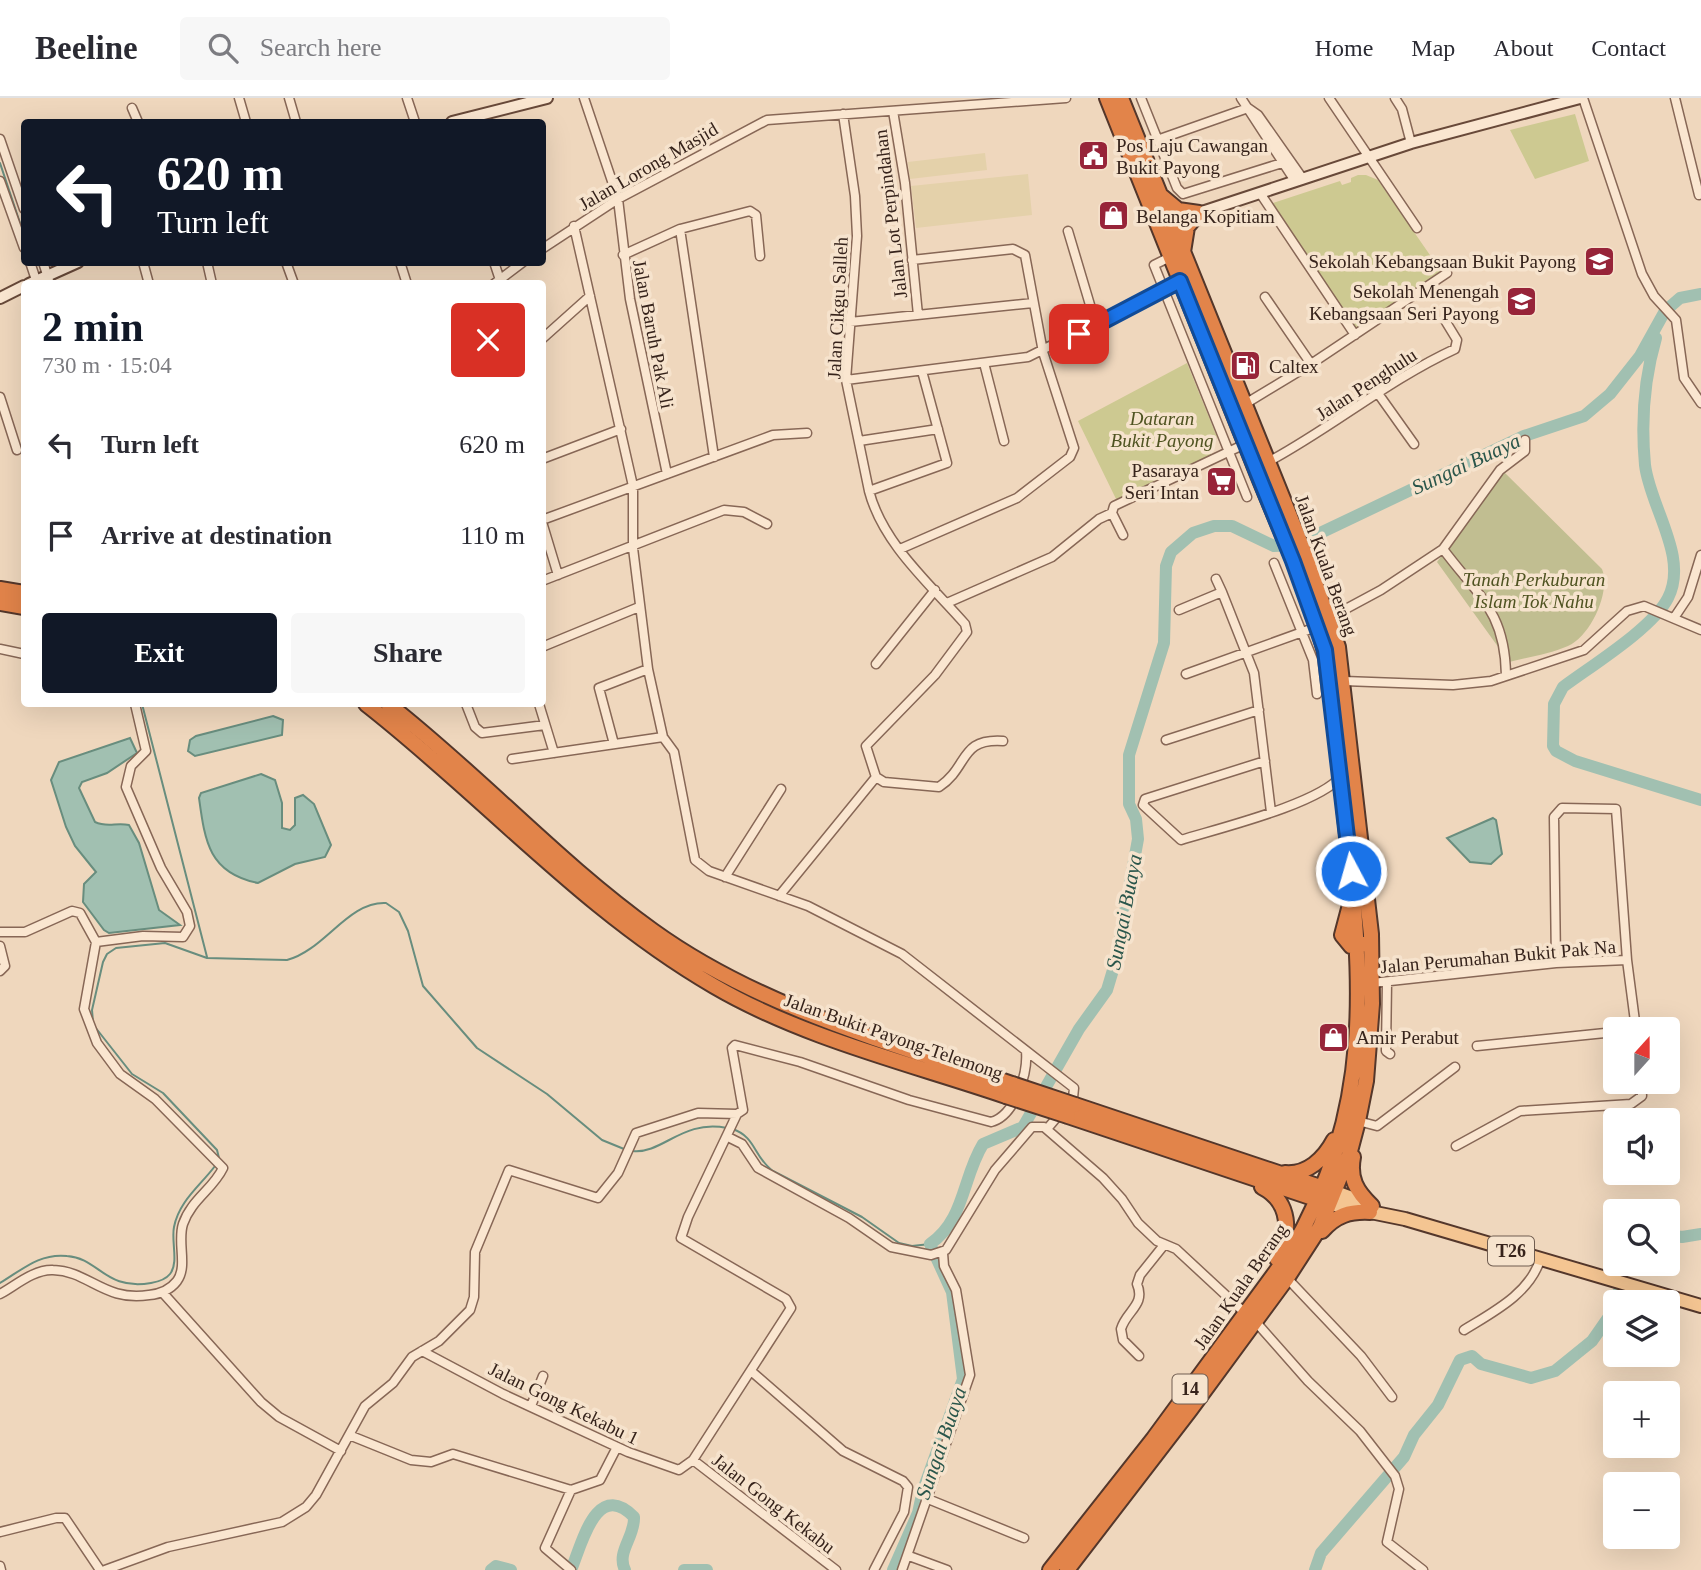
<!DOCTYPE html>
<html lang="en">
<head>
<meta charset="utf-8">
<style>
	:root { --surface:#fff; --page:#f7f7f7; --text:#2b2b33; --muted:#7c7c81; --line:#e1e1e2; --accent:#111827 }
	body { margin:0; font-family:"Times New Roman",serif; background:var(--page); color:var(--text); height:100vh; display:flex; flex-direction:column; font-size:26px; white-space:nowrap }
	* { box-sizing:border-box; margin:0 }
	p { font-size:23px; color:var(--muted) }
	.icon { flex:none; width:38px; height:38px; fill:none; stroke:currentColor; stroke-width:2; stroke-linecap:round; stroke-linejoin:round }
	.map { position:relative; flex:1; overflow:hidden }
	.sheet { position:absolute; left:21px; top:182px; width:525px; height:427px; display:flex; flex-direction:column; background:var(--surface); border-radius:7px; box-shadow:0 7px 28px #0002 }
	.sheet>* { flex:none }
	.hud { position:absolute; left:21px; top:21px; width:525px; height:147px; border-radius:7px; box-shadow:0 7px 28px #0002; background:#111827; color:#fff; overflow:hidden }
	.needle { width:46px; rotate:21deg }
	.controls { position:absolute; left:1603px; top:919px; display:grid; gap:14px }
	.controls a { display:grid; place-items:center; width:77px; height:77px; border-radius:7px; background:var(--surface); box-shadow:0 7px 28px #0002; font-size:35px }
	.pin { position:absolute; display:grid; place-items:center; width:60px; height:60px; color:#fff; margin:-30px; border-radius:14px; box-shadow:0 4px 10px #0006 }
	.me { position:absolute; width:77px; margin:-38px; rotate:354deg; stroke-linejoin:round; filter:drop-shadow(0 0 5px #0008) }
	.turn { display:flex; align-items:center; gap:24px; height:147px; padding:0 21px; font-size:32px }
	.turn .icon { width:91px; height:91px; stroke-width:2.5 }
	.turn b { display:block; font-size:49px; line-height:60px }
	.round { display:grid; place-items:center; flex:none; width:74px; height:74px; border-radius:7px; background:var(--page) }
	.overview { display:flex; align-items:center; justify-content:space-between; height:119px; padding:0 21px }
	h1 { font-size:42px; font-weight:700; line-height:52px; color:var(--accent) }
	.cta { display:flex; gap:14px; margin-top:auto; padding:14px 21px }
	.cta a { flex:1; height:80px; border-radius:7px; background:var(--accent); color:#fff; font-size:28px; font-weight:700; line-height:80px; text-align:center }
	.cta a+a { background:var(--page); color:var(--text) }
	ul { padding:0; list-style:none }
	li { display:flex; align-items:center; gap:21px; height:91px; padding:0 21px }
	li div { flex:1 }
	li b { display:block; font-size:26px }
	li em { font-style:normal }
	header { display:flex; align-items:center; gap:42px; box-sizing:border-box; height:98px; padding:0 35px; background:var(--surface); border-bottom:2px solid var(--line) }
	header strong { font-size:33px }
	nav { display:flex; gap:38px; margin-inline-start:auto; font-size:24px }
	.search { width:490px; height:63px; background:var(--page); display:flex; align-items:center; gap:18px; box-sizing:border-box; padding:0 24px; border-radius:7px; color:var(--muted); font-size:26px }
	.map>svg:first-child { display:block }
	.farmland { fill:#e4d1aa }
	.green { fill:#cdc991 }
	.cemetery { fill:#c1be91 }
	.water { fill:#a1c0b1; stroke:#688d7e; stroke-width:2 }
	.lines { fill:none; stroke-linecap:round; stroke-linejoin:round }
	.stream { stroke:#688d7e; stroke-width:2 }
	.river { stroke:#a1c0b1; stroke-width:12 }
	.street-casing { stroke:#876756; stroke-width:11 }
	.secondary-casing { stroke:#684939; stroke-width:14 }
	.primary-casing { stroke:#54372b; stroke-width:16 }
	.highway-casing { stroke:#54372b; stroke-width:18 }
	.street { stroke:#fae6d0; stroke-width:8 }
	.secondary { stroke:#fae6d0; stroke-width:10 }
	.primary { stroke:#f4c592; stroke-width:12 }
	.highway { stroke:#e2844a; stroke-width:14 }
	.highway-bridge-casing { stroke:#54372b; stroke-width:18; stroke-linecap:butt }
	.highway-bridge { stroke:#e2844a; stroke-width:14 }
	.route-casing { stroke:#114b97; stroke-width:18 }
	.route { stroke:#1a73e8; stroke-width:12 }
	.labels { text-anchor:middle; stroke-width:7; stroke-linejoin:round; paint-order:stroke }
	.shield { fill:#f6e3cd; stroke:#705d50; stroke-width:2 }
	.shield-label { font-size:18px; font-weight:bold; fill:#36231b }
	.poi-label { font-size:19px; fill:#36231b; stroke:#f6e3cd; text-anchor:start }
	.street-label { font-size:19px; fill:#36231b; stroke:#f6e3cd }
	.park-label { font-size:19px; font-style:italic; fill:#4f5321; stroke:#f6e3cd }
	.water-label { font-size:21px; font-style:italic; fill:#2a564b; stroke:#f6e3cd }
</style>
</head>
<body>
<header>
<strong>Beeline</strong>
<div class="search"><svg class="icon" aria-label="search" viewBox="0 0 24 24"><circle cx="10" cy="10" r="6"/><path d="M15 15l6 6"/></svg>Search here</div>
<nav><a>Home</a><a>Map</a><a>About</a><a>Contact</a></nav>
</header>
<div class="map">
<svg width="1701" height="1472" viewBox="0 0 1701 1472">
	<rect width="100%" height="100%" fill="#efd7bd"/>
	<path class="farmland" d="M985 55 987 72 910 81 908 64Z
		M1028 76 1032 117 916 130 911 88Z"/>
	<path class="green" d="M1575 16 1589 63 1535 81 1510 32Z
		M1358 77H1366L1378 82 1441 173 1356 231 1273 105 1340 83 1342 87 1351 84V80Z
		M1187 265 1217 339 1210 359 1117 403 1078 323Z"/>
	<path class="cemetery" d="M1504 374 1602 471C1611 493 1591 538 1568 548 1550 556 1528 559 1509 564L1437 464Z"/>
	<path class="water" d="M273 618 283 622 282 637 195 658 188 653 190 642 196 638Z
		M130 640 137 655 107 675 82 684 79 690 95 724C108 730 116 724 129 727L139 745 159 812 180 827 109 835 104 832 83 804 84 786 96 774 75 748 66 729 51 682 59 664Z
		M261 676 275 682 282 705V730L290 732 295 727V700L303 697 314 706 331 747 325 759 295 766 258 785C209 775 205 744 199 700L201 695Z
		M1493 720 1496 722 1502 756 1491 766 1470 764 1447 740Z"/>
	<g class="lines">
		<path class="stream" d="M0 65 24 137
			M142 606 207 859
			M93 924 92 912 103 864 107 856 116 850 165 845 207 860 287 862C325 852 348 803 386 805L399 814 408 833 423 888 477 950 547 996 602 1042 624 1051
			M95 929 132 976 163 995 217 1052 219 1060
			M732 1031C756 1038 754 1060 773 1073L862 1119 899 1145 912 1148 930 1146
			M633 1053C663 1056 682 1021 727 1030
			M0 1185C22 1172 39 1155 67 1158 99 1160 105 1193 151 1185 157 1184 166 1181 170 1176 179 1165 171 1143 174 1129 179 1103 200 1088 215 1068"/>
		<path class="river" d="M1656 240C1644 281 1641 324 1645 367 1650 409 1689 459 1668 500 1653 530 1591 568 1563 589L1554 606 1553 648 1556 653 1575 663 1701 702
			M1668 1137 1682 1139 1701 1136
			M1617 1204 1624 1166
			M491 1472 496 1468 511 1472
			M571 1472C582 1446 596 1381 634 1419 635 1439 616 1454 625 1472
			M684 1472H707
			M893 1472 918 1415 923 1392 963 1281 952 1194 930 1146C965 1122 962 1080 983 1046L1023 1029 1079 931 1107 892 1116 862 1138 741 1136 721 1129 706V657L1164 545 1166 468 1171 454 1193 435 1214 428H1232L1274 448 1295 447 1524 338 1584 318 1610 296 1640 258 1665 213 1680 200 1701 196
			M1315 1472 1321 1455 1404 1359 1414 1337 1438 1307 1460 1262 1472 1258 1481 1266 1531 1280 1555 1273 1592 1243 1615 1210"/>
		<defs>
			<path id="street" d="M239 0 246 24
				M289 0 296 24
				M407 0 415 24
				M584 0 618 101 630 201 667 376
				M1141 0 1177 90 1183 96 1282 65
				M1241 0 1295 83
				M1329 0 1417 130
				M1395 0 1402 11 1411 45
				M1583 0 1642 176 1654 198 1676 222 1684 280 1701 305
				M1675 0 1699 97
				M132 10 138 24
				M1248 10 1258 17 1303 81
				M893 13 905 85 918 217
				M0 41 24 111
				M1157 42 1248 10
				M0 83 24 150
				M1260 95 1355 237
				M574 128 633 388V450L648 571 663 639 674 654 695 762 709 773 808 808 902 856 1074 990 1073 1000 1047 1031
				M680 131 714 359
				M1068 133 1096 227
				M542 151 618 101 767 22 1066 0
				M623 157 680 131 750 113 756 117 760 158
				M1170 159 1154 167 1247 399
				M30 164 36 182
				M43 164 50 186
				M143 164 149 186
				M207 164 212 186
				M286 164 294 186
				M400 164 407 186
				M494 164 500 182
				M494 186 523 164
				M1265 199 1311 266
				M850 224 1033 205
				M542 241 590 198
				M984 265 1004 343
				M846 282 1028 259 1180 183
				M1377 294 1414 346
				M0 299 17 352
				M1245 306 1311 266 1447 175
				M859 343 938 331
				M542 361 621 331
				M1268 364C1333 329 1388 282 1455 251L1457 242 1446 224
				M869 393 947 365 922 273
				M542 422 773 337 807 335
				M542 424 558 477
				M1123 437 1112 415 1114 408 1245 346
				M900 451 1017 400 1070 359 1074 350 1043 254 1025 157 1013 151 912 162
				M1443 451C1478 498 1505 513 1506 577
				M1274 465 1313 562 1317 596
				M1216 481 1222 494
				M542 483 724 412 744 414 767 426
				M947 505 1052 459 1099 421 1112 415
				M1179 512 1222 494 1254 575 1271 714
				M1329 520 1381 492 1443 451 1500 372 1525 353V342
				M1674 520 1688 499 1701 457
				M542 549 639 509
				M0 551 24 556
				M876 566 935 492
				M1186 576 1308 532
				M1344 583 1453 587 1491 583 1584 552 1627 513 1644 508 1701 532
				M466 606 475 629 482 635 545 627
				M539 606 554 655
				M1166 642 1259 612
				M614 646 599 590 648 571
				M512 661 663 639
				M1265 663 1145 701 1143 707 1181 742C1216 731 1320 706 1341 678
				M876 679 884 684 939 689C969 669 959 640 1003 643
				M725 779 781 691
				M779 798 876 679 866 648 935 577 967 534 965 526C930 486 883 446 869 393L846 282 857 138 855 98 843 16
				M0 834H25L72 813 80 815 96 844 84 911 97 945 120 976 155 1001 223 1070C213 1091 191 1102 183 1126 177 1144 188 1168 177 1183 170 1192 160 1196 149 1197 104 1204 89 1173 53 1172 34 1171 15 1188 0 1196
				M96 844 143 838 183 839 190 828 187 814 161 770 126 689 131 668 146 653 135 606
				M0 848 5 868 0 873
				M1556 865 1554 719 1562 710 1616 711 1627 862 1636 931
				M1387 884 1386 953 1390 956
				M1372 885 1556 865 1627 862
				M1477 948 1615 934
				M1358 1023 1377 1028 1455 969
				M728 1039 742 1046 758 1070 849 1120 891 1149 931 1157 946 1152 995 1072 1032 1029H1044L1103 1080 1122 1101 1138 1125 1157 1143 1176 1151 1245 1215
				M1456 1048 1520 1013 1631 1006 1642 998 1641 984
				M1287 1180 1361 1258 1392 1299
				M163 1195 261 1304 279 1319 341 1353
				M1255 1223 1308 1283 1360 1333 1395 1378 1399 1391 1387 1444 1423 1472
				M1464 1232C1493 1214 1529 1196 1540 1162
				M422 1253 503 1296 628 1354 679 1372 693 1362 791 1210 786 1201 681 1140 688 1119 737 1016
				M1139 1258 1123 1242 1121 1231C1126 1213 1146 1207 1137 1186L1140 1177 1164 1147
				M751 1273 843 1353 903 1383 908 1389 904 1414 874 1472
				M531 1308 543 1278
				M349 1337 411 1362 431 1364 453 1356 571 1392 600 1382 617 1349
				M693 1362 836 1472
				M928 1401 1024 1440
				M0 1434 56 1420H65L100 1472
				M909 1458 947 1472
				M0 1468 1 1472
				M105 1472 168 1449 282 1424 306 1409 316 1397 365 1308 393 1285 412 1259 439 1243 470 1212 474 1199 475 1154 509 1072 598 1100 618 1075 636 1035 698 1015 737 1016 743 1012 732 950 735 947 800 964 909 1002 991 1024C1015 1018 1028 975 1026 953
				M571 1472 545 1450 571 1392
				M902 1472 970 1277 956 1192 944 1168 943 1155"/>
			<path id="secondary" d="M452 24 547 0
				M1199 115 1411 45 1580 0
				M29 186 78 164
				M0 200 24 188"/>
			<path id="primary" d="M1336 1094 1371 1107
				M1331 1106 1405 1121 1701 1208"/>
			<path id="highway" d="M1160 97 1178 112 1199 115
				M1183 154 1187 129 1199 115
				M0 491 24 495
				M0 505 24 509
				M366 606C484 698 583 812 714 888 803 940 909 965 1006 998
				M388 606C480 678 558 765 653 833 760 910 889 944 1012 986
				M1351 803 1342 837 1351 848 1364 846
				M1075 1007 1329 1092
				M1068 1018 1325 1104
				M1353 1059C1349 1080 1356 1093 1372 1108
				M1285 1075C1307 1077 1324 1061 1334 1042
				M1262 1089C1291 1104 1291 1135 1277 1161
				M1322 1133C1336 1117 1350 1113 1370 1114
				M1050 1472 1154 1340 1289 1156C1379 1004 1361 874 1344 707 1338 655 1338 600 1324 550 1307 486 1276 424 1252 362 1204 241 1155 121 1107 0
				M1067 1472 1190 1312 1287 1180 1320 1129 1349 1057 1358 1023 1366 983 1372 906 1371 836 1338 549 1306 458 1121 0"/>
		</defs>
		<use href="#street" class="street-casing"/>
		<use href="#secondary" class="secondary-casing"/>
		<use href="#primary" class="primary-casing"/>
		<use href="#highway" class="highway-casing"/>
		<use href="#street" class="street"/>
		<use href="#secondary" class="secondary"/>
		<use href="#primary" class="primary"/>
		<use href="#highway" class="highway"/>
		<defs>
			<path id="highway-bridge" d="M1012 986 1075 1007
				M1006 998 1068 1018"/>
		</defs>
		<use href="#highway-bridge" class="highway-bridge-casing"/>
		<use href="#highway-bridge" class="highway-bridge"/>
	</g>
	<g class="lines">
		<defs>
			<path id="route" d="M1079 236 1180 183 1293 463 1325 552 1351 773"/>
		</defs>
		<use href="#route" class="route-casing"/>
		<use href="#route" class="route"/>
	</g>
	<defs>
		<symbol id="civic-square" viewBox="-11 -11 22 22"><rect x="-9" y="-9" width="18" height="18" rx="4" fill="#972439" stroke="#f6e3cd"/><path d="M-.6-6.5H3V-4.5H.6V-3L4-1V1h2V6H-6V1h2V-1L-.6-3ZM-1.2 2.5V6h2.4V2.5Z" fill="#fff"/></symbol>
		<symbol id="shop-square" viewBox="-11 -11 22 22"><rect x="-9" y="-9" width="18" height="18" rx="4" fill="#972439" stroke="#f6e3cd"/><path d="M-5-2.5h2.3a2.7 3.5 0 0 1 5.4 0H5L5.5 6h-11ZM-1.5-2.5h3a1.5 2.3 0 0 0-3 0Z" fill="#fff"/></symbol>
		<symbol id="school-square" viewBox="-11 -11 22 22"><rect x="-9" y="-9" width="18" height="18" rx="4" fill="#972439" stroke="#f6e3cd"/><path d="M0-5L7-2L0 1L-7-2ZM-4 1L0 2.5L4 1V4Q0 6-4 4Z" fill="#fff"/></symbol>
		<symbol id="fuel-square" viewBox="-11 -11 22 22"><rect x="-9" y="-9" width="18" height="18" rx="4" fill="#972439" stroke="#f6e3cd"/><path d="M-5.5-6h7V0h2V4h1.3V-2.5L3-4.5l.8-.8L6-3V5H2.5V1h-1V6h-7ZM-4.2-4.7v3.2H.2V-4.7Z" fill="#fff"/></symbol>
		<symbol id="supermarket-square" viewBox="-11 -11 22 22"><rect x="-9" y="-9" width="18" height="18" rx="4" fill="#972439" stroke="#f6e3cd"/><path d="M-6-5.5h2.5l.6 2H6L4.5 2H-2.5L-4.4-4H-6ZM-1.5 3.2a1.3 1.3 0 1 0 .1 0ZM3 3.2a1.3 1.3 0 1 0 .1 0Z" fill="#fff"/></symbol>
	</defs>
	<g fill-rule="evenodd">
		<use href="#civic-square" x="1076" y="40" width="35" height="35"/>
		<use href="#shop-square" x="1096" y="100" width="35" height="35"/>
		<use href="#school-square" x="1582" y="146" width="35" height="35"/>
		<use href="#school-square" x="1504" y="186" width="35" height="35"/>
		<use href="#fuel-square" x="1228" y="250" width="35" height="35"/>
		<use href="#supermarket-square" x="1204" y="366" width="35" height="35"/>
		<use href="#shop-square" x="1316" y="922" width="35" height="35"/>
	</g>
	<g class="labels">
		<g class="shield">
			<rect x="1488" y="1138.5" width="46" height="29" rx="5"/>
			<rect x="1172.5" y="1276.5" width="35" height="29" rx="5"/>
		</g>
		<g class="shield-label">
			<text x="1511" y="1159">T26</text>
			<text x="1190" y="1297">14</text>
		</g>
		<g class="poi-label">
			<text x="1116" y="54">Pos Laju Cawangan<tspan x="1116" dy="22">Bukit Payong</tspan></text>
			<text x="1136" y="125">Belanga Kopitiam</text>
			<text x="1576" y="170" text-anchor="end">Sekolah Kebangsaan Bukit Payong</text>
			<text x="1499" y="200" text-anchor="end">Sekolah Menengah<tspan x="1499" dy="22">Kebangsaan Seri Payong</tspan></text>
			<text x="1269" y="275">Caltex</text>
			<text x="1199" y="379" text-anchor="end">Pasaraya<tspan x="1199" dy="22">Seri Intan</tspan></text>
			<text x="1356" y="946">Amir Perabut</text>
		</g>
		<g class="street-label">
			<text transform="translate(648 68) rotate(-30)" y="7">Jalan Lorong Masjid</text>
			<text transform="translate(890 116) rotate(-97)" y="7">Jalan Lot Perpindahan</text>
			<text transform="translate(837 210) rotate(-87)" y="7">Jalan Cikgu Salleh</text>
			<text transform="translate(654 236) rotate(79)" y="7">Jalan Baruh Pak Ali</text>
			<text transform="translate(1366 286) rotate(-33)" y="7">Jalan Penghulu</text>
			<text transform="translate(1327 467) rotate(70)" y="7">Jalan Kuala Berang</text>
			<text transform="translate(1498 858) rotate(-5)" y="7">Jalan Perumahan Bukit Pak Na</text>
			<text transform="translate(894 938) rotate(19)" y="7">Jalan Bukit Payong-Telemong</text>
			<text transform="translate(1240 1188) rotate(-55)" y="7">Jalan Kuala Berang</text>
			<text transform="translate(564 1305) rotate(26)" y="7">Jalan Gong Kekabu 1</text>
			<text transform="translate(774 1405) rotate(38)" y="7">Jalan Gong Kekabu</text>
		</g>
		<g class="park-label">
			<text x="1162" y="327">Dataran<tspan x="1162" dy="22">Bukit Payong</tspan></text>
			<text x="1534" y="488">Tanah Perkuburan<tspan x="1534" dy="22">Islam Tok Nahu</tspan></text>
		</g>
		<g class="water-label">
			<text transform="translate(1466 366) rotate(-25)" y="7">Sungai Buaya</text>
			<text transform="translate(1124 814) rotate(-79)" y="7">Sungai Buaya</text>
			<text transform="translate(941 1345) rotate(-71)" y="7">Sungai Buaya</text>
		</g>
	</g>
</svg>
<div class="controls">
<a><svg class="needle" viewBox="-14 -14 28 28"><path d="M0-13l5 13h-10z" fill="#e53935"/><path d="M0 13l5-13h-10z" fill="#7c7c81"/></svg></a>
<a><svg class="icon" aria-label="sound" viewBox="0 0 24 24"><path d="M4 9h4l5-4v14l-5-4H4zM17 9q2 3 0 6"/></svg></a>
<a><svg class="icon" aria-label="search" viewBox="0 0 24 24"><circle cx="10" cy="10" r="6"/><path d="M15 15l6 6"/></svg></a>
<a><svg class="icon" aria-label="layers" viewBox="0 0 24 24"><path d="M12 4l9 5-9 5-9-5zM3 14l9 5 9-5"/></svg></a>
<a>+</a>
<a>−</a>
</div>
<div class="pin" style="left:1079px;top:236px;background:#d93025"><svg class="icon" aria-label="arrive" viewBox="0 0 24 24"><path d="M6 21V4h12l-3 4 3 4H6"/></svg></div>
<svg class="me" style="left:1351px;top:773px" viewBox="-20 -20 40 40"><circle r="17" fill="#1a73e8" stroke="#fff" stroke-width="3"/><path d="M0-11L8 9 0 5-8 9z" fill="#fff"/></svg>
<div class="hud">
<div class="turn"><svg class="icon" aria-label="left" viewBox="0 0 24 24"><path d="M17 20v-9H6M10 6l-5 5 5 5"/></svg><div><b>620 m</b>Turn left</div></div>
</div>
<section class="sheet">
<div class="overview"><div><h1>2 min</h1><p>730 m · 15:04</p></div><a class="round" style="background:#d93025;color:#fff"><svg class="icon" aria-label="close" viewBox="0 0 24 24"><path d="M6 6l12 12M18 6L6 18"/></svg></a></div>
<ul>
<li><svg class="icon" aria-label="left" viewBox="0 0 24 24"><path d="M17 20v-9H6M10 6l-5 5 5 5"/></svg><div><b>Turn left</b></div><em>620 m</em></li>
<li><svg class="icon" aria-label="arrive" viewBox="0 0 24 24"><path d="M6 21V4h12l-3 4 3 4H6"/></svg><div><b>Arrive at destination</b></div><em>110 m</em></li>
</ul>
<div class="cta"><a>Exit</a><a>Share</a></div>
</section>
</div>
</body>
</html>
